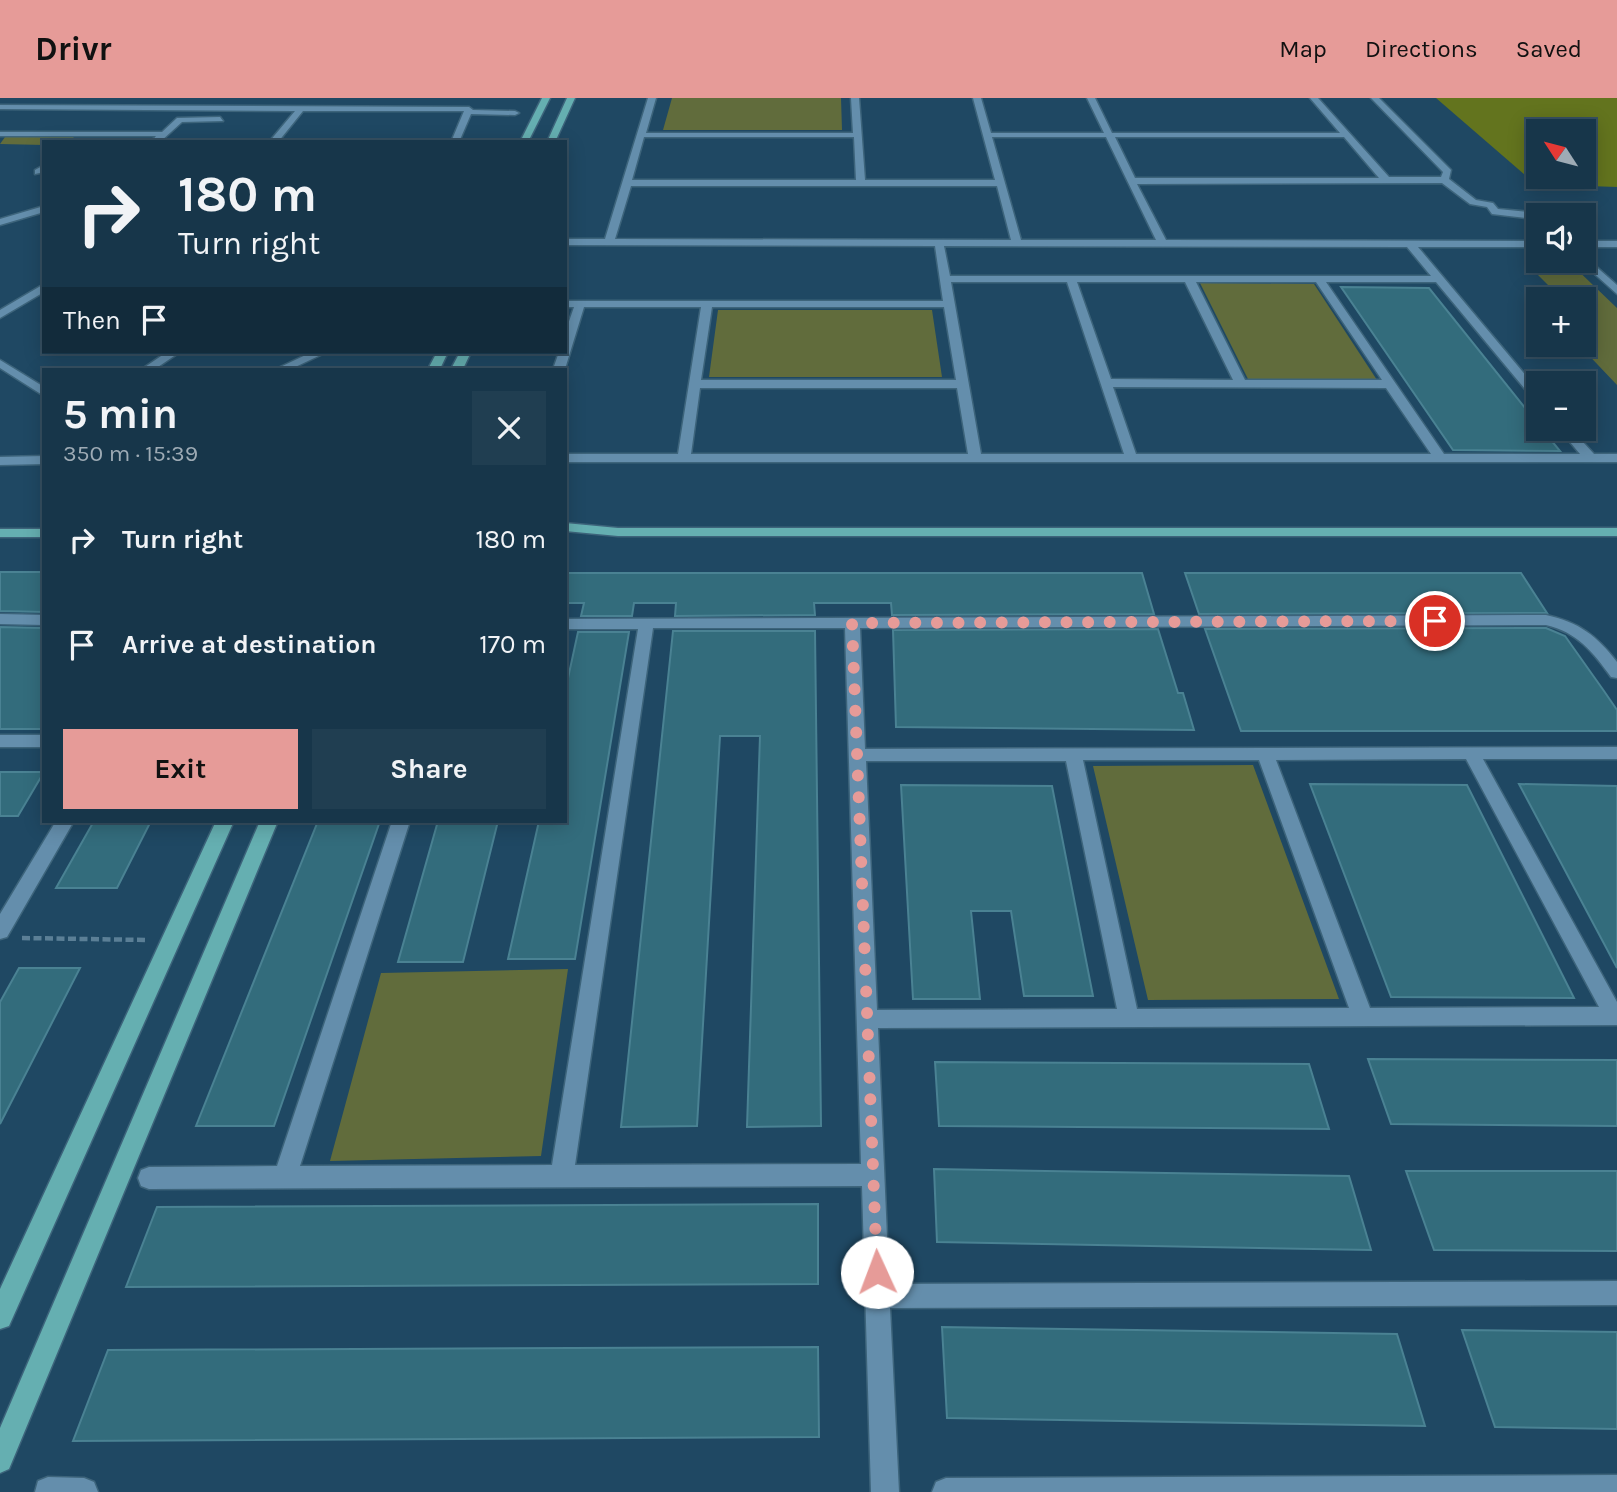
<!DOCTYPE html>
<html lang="en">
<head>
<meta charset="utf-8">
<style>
	:root { --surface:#17364a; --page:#203e51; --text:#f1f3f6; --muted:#9eabb5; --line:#365062; --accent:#e69b98 }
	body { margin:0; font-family:Karla,sans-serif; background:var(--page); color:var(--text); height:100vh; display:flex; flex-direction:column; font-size:26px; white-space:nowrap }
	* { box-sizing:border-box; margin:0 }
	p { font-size:23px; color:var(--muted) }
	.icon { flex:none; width:38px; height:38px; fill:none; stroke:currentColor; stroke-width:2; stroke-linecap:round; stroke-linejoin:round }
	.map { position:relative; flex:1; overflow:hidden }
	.drawer { position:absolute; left:42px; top:270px; width:525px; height:455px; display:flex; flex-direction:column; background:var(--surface); border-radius:0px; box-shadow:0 4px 18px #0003,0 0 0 2px var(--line) }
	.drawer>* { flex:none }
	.banner { position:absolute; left:42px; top:42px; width:525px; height:214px; border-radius:0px; box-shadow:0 4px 18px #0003,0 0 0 2px var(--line); background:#17364a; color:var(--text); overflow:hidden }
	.needle { width:46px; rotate:306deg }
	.tools { position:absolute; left:1526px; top:21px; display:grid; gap:14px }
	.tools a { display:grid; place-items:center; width:70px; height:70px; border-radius:0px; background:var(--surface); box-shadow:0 4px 18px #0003,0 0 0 2px var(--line); font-size:35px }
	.pin { position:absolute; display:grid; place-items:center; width:60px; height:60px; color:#fff; margin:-30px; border:4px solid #fff; border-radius:50%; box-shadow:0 2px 7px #0007 }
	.me { position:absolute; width:77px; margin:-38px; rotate:358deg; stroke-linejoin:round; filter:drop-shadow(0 0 5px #0008) }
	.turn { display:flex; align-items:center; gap:24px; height:147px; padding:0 21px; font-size:32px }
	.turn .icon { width:91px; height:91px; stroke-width:2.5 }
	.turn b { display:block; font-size:49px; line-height:60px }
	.then { display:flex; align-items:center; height:66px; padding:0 21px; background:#0003; gap:14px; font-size:26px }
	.round { display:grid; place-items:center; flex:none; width:74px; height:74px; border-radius:0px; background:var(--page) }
	.head { display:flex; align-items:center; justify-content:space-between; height:119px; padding:0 21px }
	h1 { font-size:42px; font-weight:700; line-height:52px }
	.primary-button { display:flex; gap:14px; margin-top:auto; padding:14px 21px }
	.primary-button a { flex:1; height:80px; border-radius:0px; background:var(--accent); color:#111; font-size:28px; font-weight:700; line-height:80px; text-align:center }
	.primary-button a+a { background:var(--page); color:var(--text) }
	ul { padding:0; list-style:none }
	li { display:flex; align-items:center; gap:21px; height:105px; padding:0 21px }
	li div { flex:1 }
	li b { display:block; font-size:26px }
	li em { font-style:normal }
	header { display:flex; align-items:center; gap:42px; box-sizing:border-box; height:98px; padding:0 35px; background:var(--accent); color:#111 }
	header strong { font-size:33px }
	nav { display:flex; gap:38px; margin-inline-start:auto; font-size:24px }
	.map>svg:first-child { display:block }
	.green { fill:#616c3c }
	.forest { fill:#63741e }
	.building { fill:#336c7c; stroke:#4a8293; stroke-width:2 }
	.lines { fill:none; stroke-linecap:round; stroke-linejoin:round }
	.minor-casing { stroke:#3d647b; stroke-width:3 }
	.major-casing { stroke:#3d647b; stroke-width:3 }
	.path { stroke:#5b7f96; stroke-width:4.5; stroke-dasharray:8 3.5; stroke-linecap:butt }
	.minor { fill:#648eac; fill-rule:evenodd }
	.major { fill:#65afb1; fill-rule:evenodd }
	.route { stroke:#e69b98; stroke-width:12; stroke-dasharray:0 21.6 }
</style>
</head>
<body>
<header>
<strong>Drivr</strong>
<nav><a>Map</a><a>Directions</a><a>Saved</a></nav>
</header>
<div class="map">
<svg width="1617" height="1394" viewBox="0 0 1617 1394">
	<rect width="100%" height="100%" fill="#1f4863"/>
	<path class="green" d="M672 0H841L842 32H663Z
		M5 39H74L69 44H44V47L0 46Z
		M1525 164H1569L1617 210V287L1579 247H1584V232H1591L1584 224V201H1562Z
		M1200 185 1314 186 1377 282 1248 281Z
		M718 212H932L942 279H709Z
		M1253 667 1339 901 1148 902 1093 668Z
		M568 871 541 1058 330 1063 381 875Z"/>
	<path class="forest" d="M1436 0H1617V89L1588 88 1581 79H1577H1584V33H1538V77H1525Z"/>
	<path class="building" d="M1341 189 1429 190 1538 326V331H1542L1560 353 1453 352Z
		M0 474H44V514L0 513Z
		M565 475H1142L1154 516 892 517 891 505H814L815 517 675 518 676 505H634L632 518H581L584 505H565Z
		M1185 475H1521L1547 515 1199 516Z
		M0 529 44 530V631H0Z
		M1546 530 1565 538 1604 593 1617 612V633H1241L1205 531Z
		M1158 531 1178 595H1183L1194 632 896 629 893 532Z
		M673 533H815L821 1028 747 1029 760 638H720L697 1028 621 1029Z
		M578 534H629L575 861H508L539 723H565V594Z
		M0 674H44L18 718H0Z
		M1310 686 1467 687 1574 900 1391 899Z
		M1519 686 1617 688V870L1585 810Z
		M901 687 1052 688 1093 898H1024L1011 813H971L980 901H913Z
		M94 723H151L117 790H56Z
		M318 723H380L274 1028H196Z
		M438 723H498L463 864H398Z
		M19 870H80L0 1026V904Z
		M1368 961 1617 962V1028L1391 1026Z
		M935 964 1309 966 1329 1031 939 1028Z
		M934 1071 1349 1078 1371 1152 937 1144Z
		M1406 1073H1617V1153L1434 1152Z
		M818 1106V1186L126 1189 157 1109Z
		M942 1229 1397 1236 1425 1328 947 1320Z
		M1462 1232 1617 1234V1331L1495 1329Z
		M818 1249 819 1339 73 1343 108 1252Z"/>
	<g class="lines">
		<defs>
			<path id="minor" d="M648 0H656L646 35H853L851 0H859L865 82H995L973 0H981L991 35H1104L1087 0H1095L1112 35H1340L1310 0H1318L1389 79H1441L1443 74 1371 0H1379L1451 72 1449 81 1476 102 1493 105 1498 111 1530 114 1538 119V127L1527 120 1492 116 1487 109 1470 106 1442 85 1137 86 1166 142 1538 143V149H1418L1538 292V303L1534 302 1436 184H1326L1444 356H1580L1559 331H1571L1594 356H1617V364H565V356H678L701 209H584L565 271H553L559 254H565V235L574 209H565V203H943L935 148 565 147V141H605ZM644 39H854L856 82H632ZM992 39H1106L1156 142H1021ZM1115 39H1344L1379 80H1135ZM631 88H997L1011 142 615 141ZM944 148 1407 149 1431 178H950ZM951 184H1067L1124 356H981ZM1077 184H1185L1233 282 1111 281ZM1196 184H1316L1382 282H1245ZM712 209H944L956 282H701ZM1113 289 1386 290 1431 356H1136ZM700 290H957L968 356H691Z
				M0 7 469 9 473 12 515 13 519 15 515 17 471 16 459 44H451L464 13H303L278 44H269L295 13 0 11Z
				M220 19 223 23 182 24 160 44H151L156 38H0V34H162L177 20Z
				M44 67V74L35 76V72Z
				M44 108V114L0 127V121Z
				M1584 143H1617V149H1584Z
				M1584 158 1617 187V196L1580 163H1584Z
				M44 186V194L0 220V212Z
				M167 254H180L155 271H142Z
				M312 254H327L291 271H276Z
				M0 262 44 289V298L0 270Z
				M44 358V366L0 367V359Z
				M0 516 44 517V527L0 526Z
				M1546 517C1579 524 1597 538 1617 564V580L1611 579C1593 554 1577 534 1546 527L860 530 865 651 1617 649V661H1483L1617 904V927L878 930 889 1186 1617 1183V1207L890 1210 899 1394H871L862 1088 149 1091 141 1088 138 1080 141 1072 149 1069 277 1068 392 723H410L300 1068 552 1067 638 531H565V521ZM653 530H845L861 1066 575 1067ZM1466 661 1599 909 1370 910 1276 662ZM1083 662H1259L1349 910 1137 911ZM866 663H1066L1117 911 877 912Z
				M0 637H44V649H0Z
				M56 723H74L7 839 0 841V816Z
				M1617 1377V1394H932L936 1384 946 1380Z
				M48 1379 84 1380 94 1384 98 1394H35L38 1383Z"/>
			<path id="major" d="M542 0H550L528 44H520Z
				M567 0H575L555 44H547Z
				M437 254H448L440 271H428Z
				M460 254H471L463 271H451Z
				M565 425 618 430H1617V438H618L565 433Z
				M0 431H44V439H0Z
				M216 723H234L9 1228 0 1231V1191Z
				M260 723H278L9 1371 0 1375V1330Z"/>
		</defs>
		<use href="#minor" class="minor-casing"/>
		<use href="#major" class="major-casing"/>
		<path class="path" d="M22 840 146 842"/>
		<use href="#minor" class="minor"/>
		<use href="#major" class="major"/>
	</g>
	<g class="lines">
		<path class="route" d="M877 1174 852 525 1435 523"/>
	</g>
</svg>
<div class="tools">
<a><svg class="needle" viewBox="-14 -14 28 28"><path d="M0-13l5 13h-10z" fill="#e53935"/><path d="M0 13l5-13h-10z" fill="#9eabb5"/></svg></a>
<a><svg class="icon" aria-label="sound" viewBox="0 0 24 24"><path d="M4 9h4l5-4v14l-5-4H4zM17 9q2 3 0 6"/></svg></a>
<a>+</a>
<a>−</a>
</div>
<div class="pin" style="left:1435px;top:523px;background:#d93025"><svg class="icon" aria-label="arrive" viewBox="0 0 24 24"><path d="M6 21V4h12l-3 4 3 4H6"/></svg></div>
<svg class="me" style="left:877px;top:1174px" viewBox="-20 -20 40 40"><circle r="19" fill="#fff"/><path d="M0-13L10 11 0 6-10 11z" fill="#e69b98"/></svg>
<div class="banner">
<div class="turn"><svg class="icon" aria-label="right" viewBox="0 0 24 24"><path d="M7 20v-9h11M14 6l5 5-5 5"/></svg><div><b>180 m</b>Turn right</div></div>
<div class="then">Then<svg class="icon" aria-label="arrive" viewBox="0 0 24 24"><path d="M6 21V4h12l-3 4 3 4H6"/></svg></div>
</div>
<section class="drawer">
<div class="head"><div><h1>5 min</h1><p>350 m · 15:39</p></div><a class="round"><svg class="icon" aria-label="close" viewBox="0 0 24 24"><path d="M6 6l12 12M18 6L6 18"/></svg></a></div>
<ul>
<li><svg class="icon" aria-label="right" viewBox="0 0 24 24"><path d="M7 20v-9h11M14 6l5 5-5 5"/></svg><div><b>Turn right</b></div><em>180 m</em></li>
<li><svg class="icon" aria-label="arrive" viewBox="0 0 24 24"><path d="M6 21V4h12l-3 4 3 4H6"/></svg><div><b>Arrive at destination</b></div><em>170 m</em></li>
</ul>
<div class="primary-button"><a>Exit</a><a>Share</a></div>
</section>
</div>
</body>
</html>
